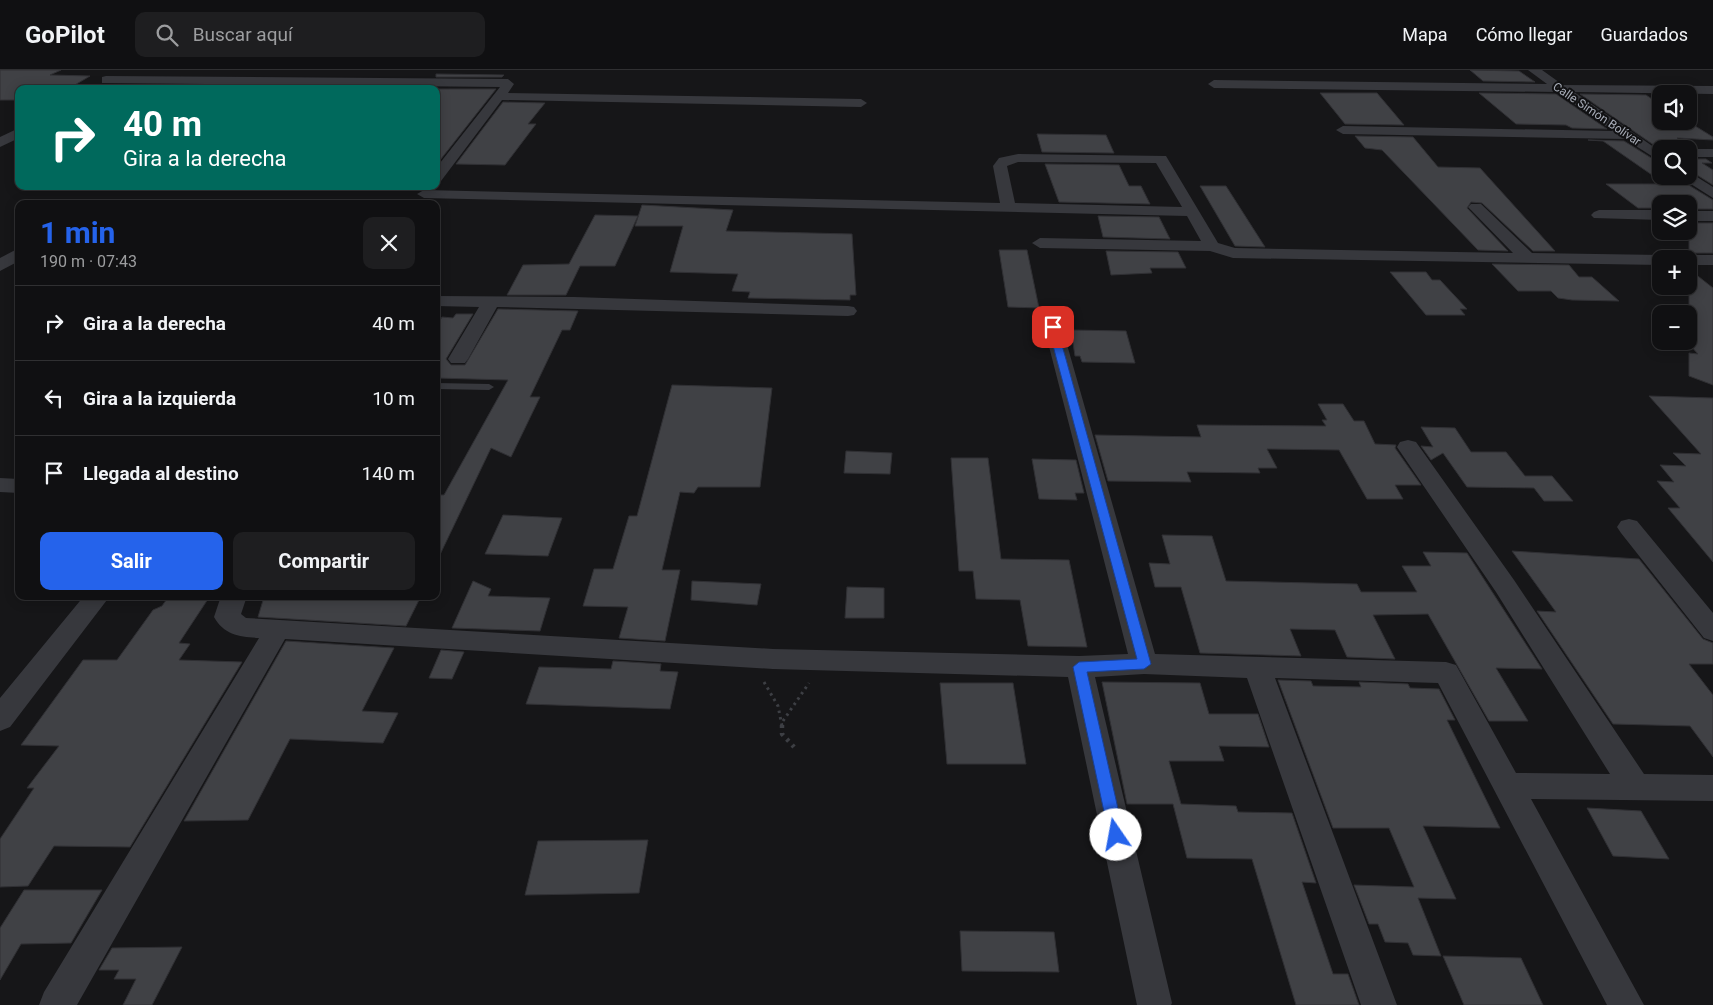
<!DOCTYPE html>
<html lang="es">
<head>
<meta charset="utf-8">
<style>
	:root { --surface:#101012; --page:#1e1e20; --text:#f1f3f6; --muted:#9c9d9f; --line:#303032; --accent:#2563eb }
	body { margin:0; font-family:Roboto,sans-serif; background:var(--page); color:var(--text); height:100vh; display:flex; flex-direction:column; font-size:19px; white-space:nowrap }
	* { box-sizing:border-box; margin:0 }
	p { font-size:16px; color:var(--muted) }
	.icon { flex:none; width:28px; height:28px; fill:none; stroke:currentColor; stroke-width:2; stroke-linecap:round; stroke-linejoin:round }
	.map { position:relative; flex:1; overflow:hidden }
	.panel { position:absolute; left:15px; top:130px; width:425px; height:400px; display:flex; flex-direction:column; background:var(--surface); border-radius:10px; box-shadow:0 2px 12px #0003,0 0 0 1px var(--line) }
	.panel>* { flex:none }
	.banner { position:absolute; left:15px; top:15px; width:425px; height:105px; border-radius:10px; box-shadow:0 2px 12px #0003,0 0 0 1px var(--line); background:#00695c; color:#fff; overflow:hidden }
	.buttons { position:absolute; left:1652px; top:15px; display:grid; gap:10px }
	.buttons a { display:grid; place-items:center; width:45px; height:45px; border-radius:10px; background:var(--surface); box-shadow:0 2px 12px #0003,0 0 0 1px var(--line); font-size:25px }
	.pin { position:absolute; display:grid; place-items:center; width:42px; height:42px; color:#fff; margin:-21px; border-radius:10px; box-shadow:0 2px 8px #0006 }
	.me { position:absolute; width:55px; margin:-28px; rotate:348deg; stroke-linejoin:round; filter:drop-shadow(0 0 4px #0008) }
	.turn { display:flex; align-items:center; gap:18px; height:105px; padding:0 25px; font-size:22px }
	.turn .icon { width:65px; height:65px; stroke-width:2.5 }
	.turn b { display:block; font-size:35px; line-height:42px }
	.round { display:grid; place-items:center; flex:none; width:52px; height:52px; border-radius:10px; background:var(--page) }
	.overview { display:flex; align-items:center; justify-content:space-between; height:85px; padding:0 25px }
	h1 { font-size:30px; font-weight:700; line-height:38px; color:var(--accent) }
	.cta { display:flex; gap:10px; margin-top:auto; padding:10px 25px }
	.cta a { flex:1; height:58px; border-radius:10px; background:var(--accent); color:#fff; font-size:20px; font-weight:700; line-height:58px; text-align:center }
	.cta a+a { background:var(--page); color:var(--text) }
	ul { padding:0; list-style:none }
	li { display:flex; align-items:center; gap:15px; height:75px; padding:0 25px; border-top:1px solid var(--line) }
	li div { flex:1 }
	li b { display:block; font-size:19px }
	li em { font-style:normal }
	header { display:flex; align-items:center; gap:30px; box-sizing:border-box; height:70px; padding:0 25px; background:var(--surface); border-bottom:1px solid var(--line) }
	header strong { font-size:24px }
	nav { display:flex; gap:28px; margin-inline-start:auto; font-size:18px }
	.search { width:350px; height:45px; background:var(--page); display:flex; align-items:center; gap:12px; box-sizing:border-box; padding:0 18px; border-radius:10px; color:var(--muted); font-size:19px }
	.map>svg:first-child { display:block }
	.building { fill:#404145; stroke:#303034 }
	.lines { fill:none; stroke-linecap:round; stroke-linejoin:round }
	.path-far1 { stroke:#3d3f44; stroke-width:3; stroke-dasharray:2.5 4; stroke-linecap:butt }
	.path { stroke:#3d3f44; stroke-width:4.5; stroke-dasharray:3 5; stroke-linecap:butt }
	.service { fill:#37383d; fill-rule:evenodd }
	.minor { fill:#37383d; fill-rule:evenodd }
	.route { fill:#2563eb; stroke:#184099 }
	.labels { text-anchor:middle; stroke-width:4; stroke-linejoin:round; paint-order:stroke }
	.far-street-label { font-size:12px; fill:#a8adb8; stroke:#111113 }
</style>
</head>
<body>
<header>
<strong>GoPilot</strong>
<div class="search"><svg class="icon" aria-label="search" viewBox="0 0 24 24"><circle cx="10" cy="10" r="6"/><path d="M15 15l6 6"/></svg>Buscar aquí</div>
<nav><a>Mapa</a><a>Cómo llegar</a><a>Guardados</a></nav>
</header>
<div class="map">
<svg width="1713" height="935" viewBox="0 0 1713 935">
	<rect width="100%" height="100%" fill="#161618"/>
	<path class="building" d="M0 0H61L50 5 90 6 68 19H19V30H0Z
		M1470 0 1519 1 1535 12 1483 11Z
		M436 4 504 5 502 7H436Z
		M436 19H496L437 94H436Z
		M1320 23H1377L1404 55 1345 54Z
		M1479 23 1556 24 1607 59 1572 58 1566 55 1516 54Z
		M1580 24 1646 25 1661 35V51H1687L1713 67V70L1677 68 1688 77 1687 79 1661 80Z
		M503 32 545 33 528 54H536L505 95 456 94Z
		M1037 64 1106 65 1114 83 1042 82Z
		M1355 66 1413 67 1438 97 1480 98 1555 181H1533L1482 133 1471 132 1467 138 1508 181 1478 180 1382 80 1365 78Z
		M1588 70 1624 71 1661 94V106H1679L1682 111 1713 130V139H1689V134H1661V138H1638L1606 114H1665L1603 71Z
		M1689 89H1706L1712 93H1702L1713 100V115L1689 100Z
		M1045 94 1119 95 1129 116H1141L1150 134 1059 132Z
		M1200 116H1226L1265 177 1235 176Z
		M642 135 733 140 726 161 852 164 856 225H850V230L748 228 750 222 732 221 738 204 670 202 683 156H635Z
		M595 145 638 146 615 196H580L566 225H507L523 195 569 194Z
		M1098 146 1159 147 1170 169 1103 167Z
		M1689 153H1713V183H1689V167L1674 166 1668 161H1689Z
		M999 180H1027L1039 238 1008 237Z
		M1106 181 1178 182 1186 198H1150L1152 203 1111 205Z
		M1492 194 1569 195 1579 207H1592L1619 231 1572 230 1558 228 1551 221H1518Z
		M1689 199 1713 218V315L1689 306V283L1698 284 1689 274Z
		M1390 202H1426L1432 210H1440L1467 239H1460L1465 245H1426Z
		M498 239 578 241 570 260H562L530 327H540L511 387 491 378 436 493V425H444L508 310 436 308V257L442 247 453 248 456 244H473L446 289 451 295H465Z
		M1071 260 1126 261 1135 293 1082 292 1080 286H1075Z
		M672 315 772 318 760 417H698L694 423 680 422 662 500H680L665 571 619 568 628 537 583 536 594 499H613L629 446H637Z
		M1649 326 1713 328V492L1668 438H1680L1657 411 1674 412 1660 395 1686 396 1673 383 1701 384Z
		M1318 334H1343L1354 351H1364L1375 374 1396 375 1395 378 1421 415H1395L1403 429H1367L1339 380 1267 379 1277 398H1258L1260 403 1187 402 1191 412 1108 411 1095 365 1201 367 1197 355 1326 356 1322 350H1327Z
		M1421 357 1455 358 1471 382H1506L1525 406H1552L1573 431H1544L1534 418 1467 417 1443 383 1431 390 1421 376 1433 377Z
		M846 381 892 383 890 404 844 403Z
		M951 388H988L1001 489 1069 490 1087 577 1028 576 1020 530 976 529 973 501H959Z
		M1032 389 1076 390 1084 423H1075L1077 430 1039 429Z
		M503 445 562 448 548 486 485 484Z
		M1162 465 1212 466 1226 511 1357 514 1361 522H1417L1402 496H1431L1423 482 1467 483 1542 599 1496 598 1528 651H1489L1428 544 1373 545 1395 589 1347 587 1335 560 1290 559 1301 586 1200 583 1181 517H1155L1149 493 1170 494Z
		M1512 481 1639 489 1703 569 1713 573V594H1689L1713 625V687L1690 656 1613 654 1537 541 1556 542Z
		M473 511 491 519 488 526 550 528 540 561 452 558Z
		M692 511 761 514 757 535 691 530Z
		M847 517 884 518V548H845Z
		M169 526H210L179 573 190 574 179 590 242 592 130 777 54 776 28 816 0 817V769L34 718H27L59 676 21 675 83 590H117L153 540 162 536Z
		M421 526 406 556 258 547 264 527Z
		M286 571 394 578 362 641 398 643 383 673 290 669 248 750 184 751Z
		M441 580 464 582 452 609 429 608Z
		M613 591 661 594 660 601 678 602 670 639 526 634 539 597 611 599Z
		M1278 610 1311 611 1313 616 1361 617 1359 612 1408 614 1410 618 1439 619 1455 650H1447L1500 758 1423 756 1456 829 1418 828 1441 886 1413 885 1408 873 1385 872 1378 854H1369L1354 815 1414 817 1389 758H1333Z
		M1102 612 1200 613 1209 644H1258L1269 677 1219 676 1224 691H1169L1181 734 1236 736 1238 742 1292 743 1316 813 1302 812 1333 904H1348L1359 935H1296L1252 789 1187 788 1173 734H1127Z
		M940 613H1013L1026 694H947Z
		M1587 738 1641 741 1669 789 1613 786Z
		M648 770 639 823 525 825 538 771Z
		M24 820H102L71 873 21 874 0 910V858Z
		M960 861 1054 862 1059 902 962 901Z
		M182 877 152 935H123L136 909H114L119 900H99L112 878Z
		M1443 886 1521 888 1543 935H1464Z"/>
	<g class="lines">
		<path class="path-far1" d="M764 612 778 636 782 656
			M783 651 809 613"/>
		<path class="path" d="M782 655V664L794 677"/>
		<path class="service" d="M436 313 489 314 494 317 489 320 436 319Z"/>
		<path class="minor" d="M1528 0H1542L1563 15 1713 16V24L1574 22 1661 82V92L1625 69 1343 64 1336 60 1343 56 1613 61 1557 22 1214 18 1208 14 1214 10 1547 14Z
			M106 6 508 9 514 14 508 23 861 29 867 33 861 37 502 30 441 111 436 112V98L500 17 102 13V7Z
			M19 58V68L0 77V67Z
			M1689 79H1713V87H1689Z
			M1018 84 1166 86 1218 173 1235 178 1513 183 1471 140 1468 137 1471 134H1481L1532 183 1661 185 1668 189H1661V195L1233 188 1210 181 1040 178 1032 173 1040 168 1201 171 1187 146 424 128 417 124 424 120 1000 133 993 96 999 88ZM1018 92 1156 93 1182 137 1015 133 1007 96Z
			M1689 102 1713 117V128L1683 109 1681 106H1689Z
			M1599 140H1661V150L1594 148 1591 145 1594 142Z
			M1689 141H1713V151H1689Z
			M19 178V191L0 201V188Z
			M1689 185H1713V195H1689V189H1682Z
			M436 226 574 227 848 236 854 237 857 241 854 245 848 246 497 237 468 289 465 293H451L448 289 479 237 436 236Z
			M1053 252 1059 253 1062 257 1155 584 1446 592 1456 595 1516 703 1610 704 1496 522 1397 377 1400 372 1408 370 1416 372 1514 510 1644 704 1713 705V731L1531 729 1644 935H1607L1438 613 1275 608 1397 935H1361L1247 608 1144 604 1095 607 1172 933 1171 935H1137L1068 607 773 599 285 569 77 935H39L44 922 259 568C240 567 224 565 214 547L221 526H247L241 544 246 548 773 579 1079 586 1128 584 1044 257 1047 253Z
			M0 408 19 409V423L0 422Z
			M1629 449 1637 451 1713 543V571L1704 568 1621 463 1617 457 1621 451Z
			M84 526H110L10 657 0 661V628Z"/>
	</g>
	<path class="route" d="M1053 254 1057 257 1151 594 1144 599 1087 602 1124 765 1122 770 1116 772 1111 770 1109 765 1073 597 1079 592 1137 589 1048 257Z"/>
	<g class="labels">
		<g class="far-street-label">
			<text transform="translate(1597 44) rotate(34)" y="4">Calle Simón Bolívar</text>
		</g>
	</g>
</svg>
<div class="buttons">
<a><svg class="icon" aria-label="sound" viewBox="0 0 24 24"><path d="M4 9h4l5-4v14l-5-4H4zM17 9q2 3 0 6"/></svg></a>
<a><svg class="icon" aria-label="search" viewBox="0 0 24 24"><circle cx="10" cy="10" r="6"/><path d="M15 15l6 6"/></svg></a>
<a><svg class="icon" aria-label="layers" viewBox="0 0 24 24"><path d="M12 4l9 5-9 5-9-5zM3 14l9 5 9-5"/></svg></a>
<a>+</a>
<a>−</a>
</div>
<div class="pin" style="left:1053px;top:257px;background:#d93025"><svg class="icon" aria-label="arrive" viewBox="0 0 24 24"><path d="M6 21V4h12l-3 4 3 4H6"/></svg></div>
<svg class="me" style="left:1116px;top:765px" viewBox="-20 -20 40 40"><circle r="19" fill="#fff"/><path d="M0-13L10 11 0 6-10 11z" fill="#2563eb"/></svg>
<div class="banner">
<div class="turn"><svg class="icon" aria-label="right" viewBox="0 0 24 24"><path d="M7 20v-9h11M14 6l5 5-5 5"/></svg><div><b>40 m</b>Gira a la derecha</div></div>
</div>
<section class="panel">
<div class="overview"><div><h1>1 min</h1><p>190 m · 07:43</p></div><a class="round"><svg class="icon" aria-label="close" viewBox="0 0 24 24"><path d="M6 6l12 12M18 6L6 18"/></svg></a></div>
<ul>
<li><svg class="icon" aria-label="right" viewBox="0 0 24 24"><path d="M7 20v-9h11M14 6l5 5-5 5"/></svg><div><b>Gira a la derecha</b></div><em>40 m</em></li>
<li><svg class="icon" aria-label="left" viewBox="0 0 24 24"><path d="M17 20v-9H6M10 6l-5 5 5 5"/></svg><div><b>Gira a la izquierda</b></div><em>10 m</em></li>
<li><svg class="icon" aria-label="arrive" viewBox="0 0 24 24"><path d="M6 21V4h12l-3 4 3 4H6"/></svg><div><b>Llegada al destino</b></div><em>140 m</em></li>
</ul>
<div class="cta"><a>Salir</a><a>Compartir</a></div>
</section>
</div>
</body>
</html>
